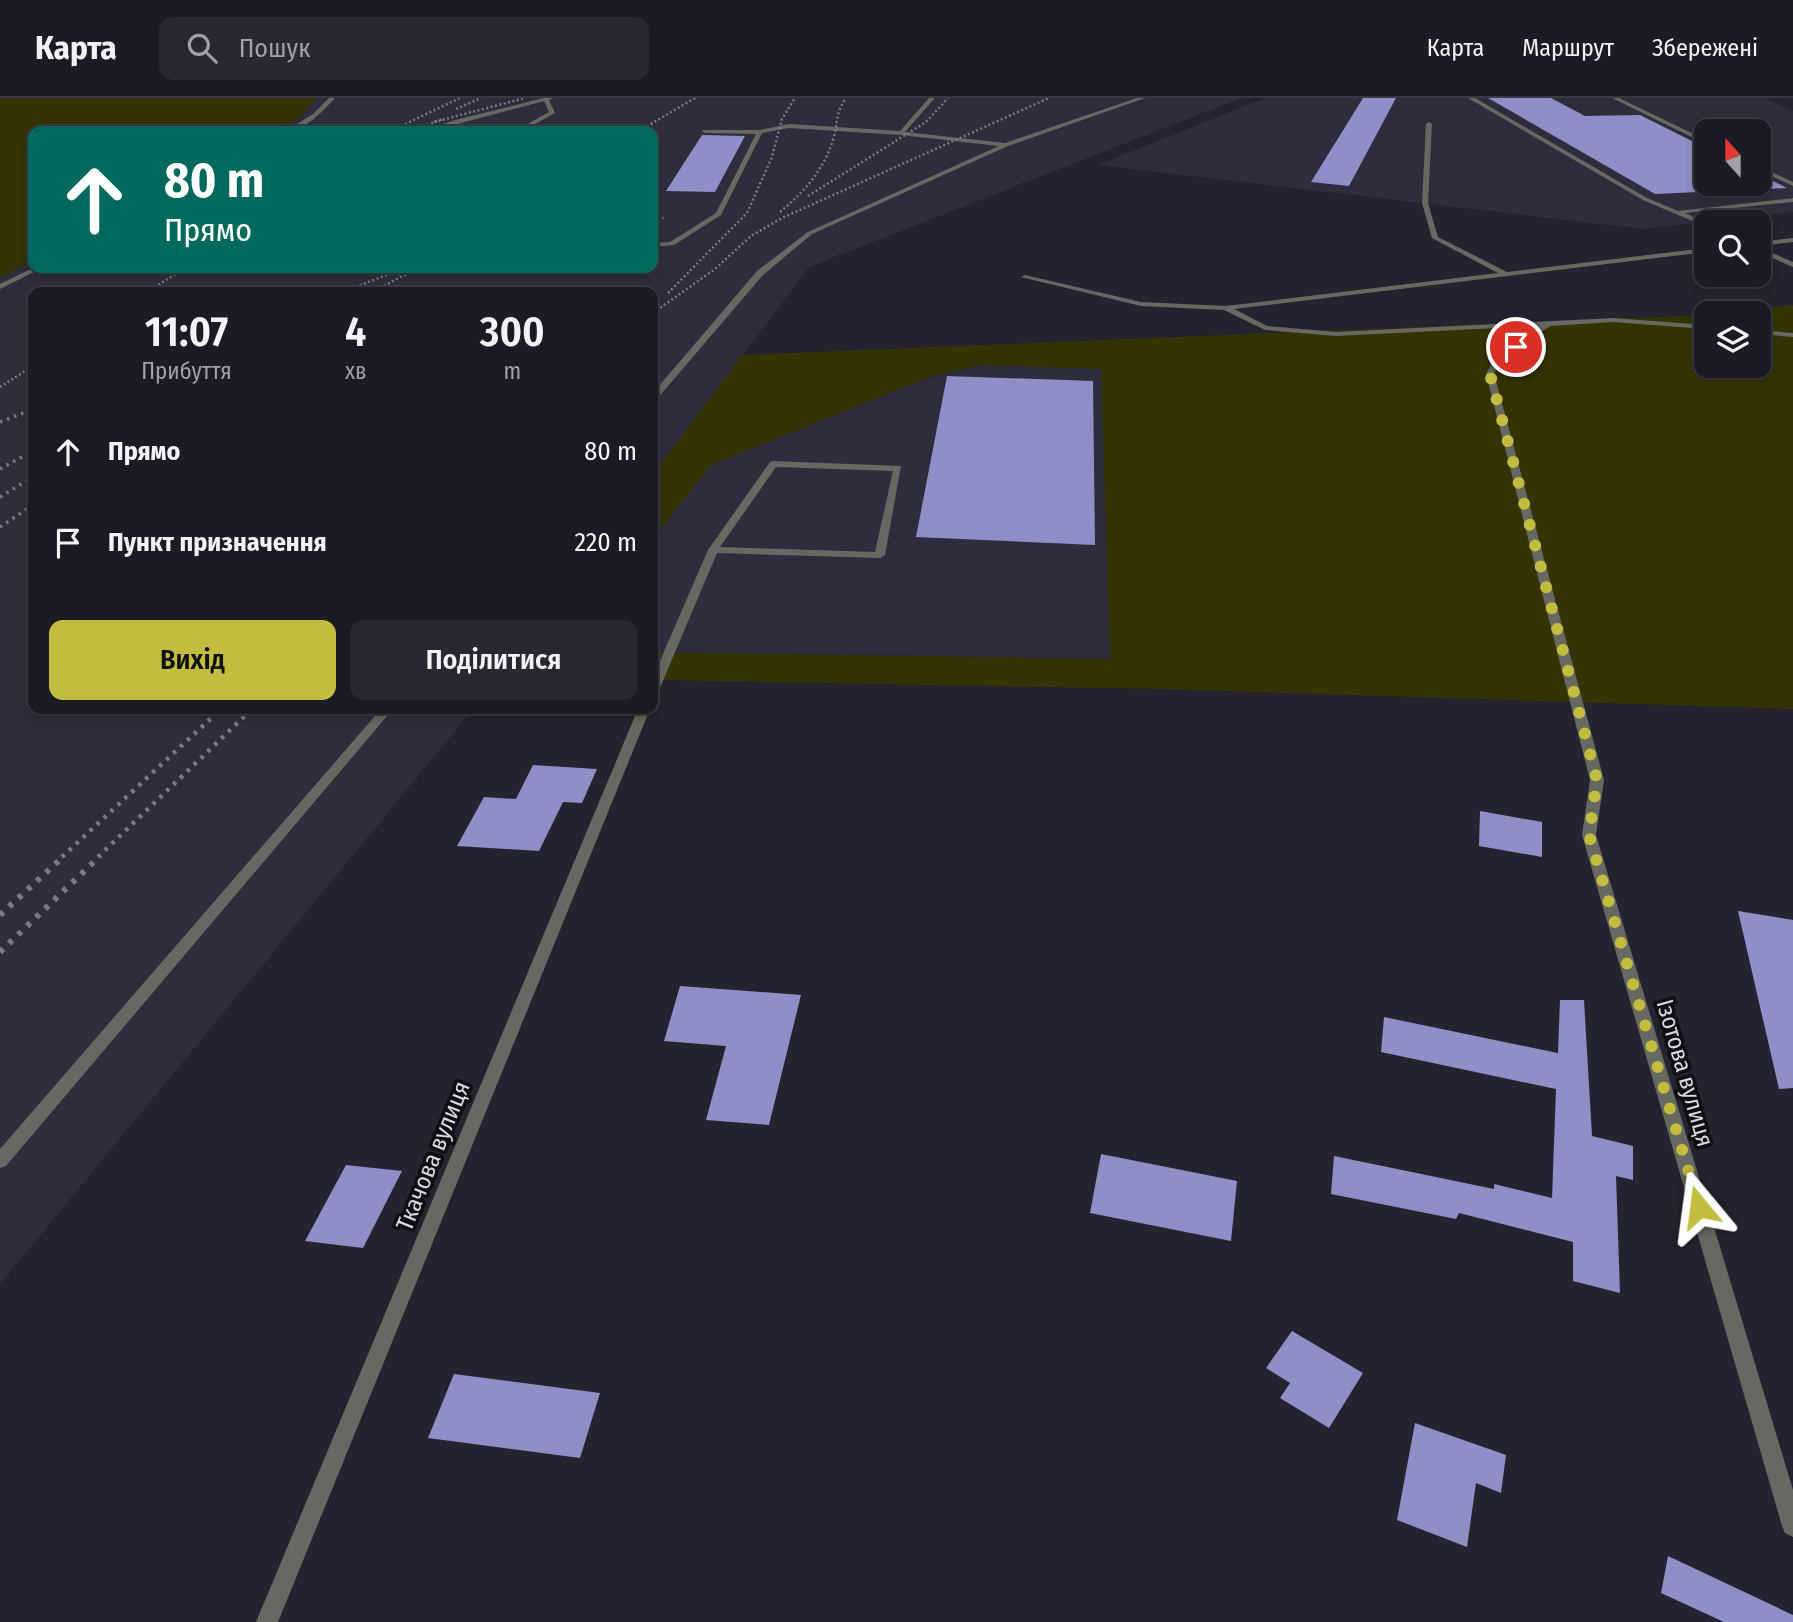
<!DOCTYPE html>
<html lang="uk">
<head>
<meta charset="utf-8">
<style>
	:root { --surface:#1b1b24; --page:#282831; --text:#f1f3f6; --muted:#a0a1a6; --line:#393941; --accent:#c2bd3f }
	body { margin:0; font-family:"Fira Sans Condensed",sans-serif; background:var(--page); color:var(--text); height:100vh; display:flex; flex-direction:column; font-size:26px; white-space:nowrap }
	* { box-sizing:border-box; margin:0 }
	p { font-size:23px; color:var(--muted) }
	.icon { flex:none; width:38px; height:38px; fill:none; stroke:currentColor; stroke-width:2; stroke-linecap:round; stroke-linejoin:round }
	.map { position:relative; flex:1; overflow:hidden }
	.panel { position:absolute; left:28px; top:189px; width:630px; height:427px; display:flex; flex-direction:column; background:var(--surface); border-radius:14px; box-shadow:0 4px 10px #0003,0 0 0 2px var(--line) }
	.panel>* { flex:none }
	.top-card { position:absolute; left:28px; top:28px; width:630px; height:147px; border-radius:14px; box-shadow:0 4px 10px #0003,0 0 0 2px var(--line); background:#00695c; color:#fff; overflow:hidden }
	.needle { width:46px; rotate:339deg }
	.buttons { position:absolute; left:1694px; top:21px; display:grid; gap:14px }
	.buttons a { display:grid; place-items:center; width:77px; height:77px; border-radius:14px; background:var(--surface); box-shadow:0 4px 10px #0003,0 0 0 2px var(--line); font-size:35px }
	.pin { position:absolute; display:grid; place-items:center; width:60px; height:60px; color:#fff; margin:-30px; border:4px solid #fff; border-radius:50%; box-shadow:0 2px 7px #0007 }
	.me { position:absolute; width:77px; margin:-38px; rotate:344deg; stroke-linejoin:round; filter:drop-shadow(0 0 5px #0008) }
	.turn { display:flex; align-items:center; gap:24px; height:147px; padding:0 21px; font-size:32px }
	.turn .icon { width:91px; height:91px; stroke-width:2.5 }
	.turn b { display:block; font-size:49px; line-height:60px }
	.eta { display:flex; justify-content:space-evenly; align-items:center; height:119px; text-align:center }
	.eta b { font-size:42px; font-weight:600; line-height:49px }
	.cta { display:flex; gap:14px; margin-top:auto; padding:14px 21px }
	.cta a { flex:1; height:80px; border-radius:14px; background:var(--accent); color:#111; font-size:28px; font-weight:600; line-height:80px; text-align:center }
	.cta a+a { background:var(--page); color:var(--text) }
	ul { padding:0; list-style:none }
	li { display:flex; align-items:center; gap:21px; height:91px; padding:0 21px }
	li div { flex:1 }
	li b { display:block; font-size:26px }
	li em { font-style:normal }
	header { display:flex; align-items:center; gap:42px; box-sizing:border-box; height:98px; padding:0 35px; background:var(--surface); border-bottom:2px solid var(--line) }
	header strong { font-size:33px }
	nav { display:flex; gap:38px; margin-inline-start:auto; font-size:24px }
	.search { width:490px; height:63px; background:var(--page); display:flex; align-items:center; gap:18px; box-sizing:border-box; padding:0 24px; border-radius:14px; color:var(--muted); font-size:26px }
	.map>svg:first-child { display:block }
	.built { fill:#2d2d3d; fill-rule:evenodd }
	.green { fill:#353303 }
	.building { fill:#8f8ec6 }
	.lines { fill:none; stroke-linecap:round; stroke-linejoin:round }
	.path { stroke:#676771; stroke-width:2; stroke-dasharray:2 2.5; stroke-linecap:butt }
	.service { fill:#686862; fill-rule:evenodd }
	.minor { fill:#686862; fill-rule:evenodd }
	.rail-far3 { stroke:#7a7a84; stroke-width:2.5; stroke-dasharray:2 2.5; stroke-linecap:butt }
	.rail-far2 { stroke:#7a7a84; stroke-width:3.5; stroke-dasharray:2.5 5; stroke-linecap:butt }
	.rail-far1 { stroke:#7a7a84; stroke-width:4.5; stroke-dasharray:3.5 6; stroke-linecap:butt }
	.rail { stroke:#7a7a84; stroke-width:6; stroke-dasharray:4.5 8; stroke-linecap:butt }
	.route { stroke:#c2bd3f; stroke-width:12; stroke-dasharray:0 21.6 }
	.labels { text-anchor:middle; stroke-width:7; stroke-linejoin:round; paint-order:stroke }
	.near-street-label { font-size:24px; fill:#dadae2; stroke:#0e0e13 }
</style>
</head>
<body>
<header>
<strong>Карта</strong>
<div class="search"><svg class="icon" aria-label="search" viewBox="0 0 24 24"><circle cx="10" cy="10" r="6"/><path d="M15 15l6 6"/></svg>Пошук</div>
<nav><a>Карта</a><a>Маршрут</a><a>Збережені</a></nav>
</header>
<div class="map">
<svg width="1793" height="1524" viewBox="0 0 1793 1524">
	<rect width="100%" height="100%" fill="#242430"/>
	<path class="built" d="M317 0H1241L809 169 653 376V194H33V611H473L0 1186V180L33 162V170H653V33H273L299 20Z
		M1265 0H1763L1793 13V114L1642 131 1098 67ZM1706 33H1759V86H1706Z
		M981 267 1101 270 1111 561 653 554V441L710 367 930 279Z"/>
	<path class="green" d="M0 0H317L299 20 273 33H33V162L0 180Z
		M1793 207V611L1160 591 653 582V554L1110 561 1101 271 981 267 930 279 711 367 653 441V376L742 257 1706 217V268H1759V215H1725Z"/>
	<path class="building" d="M1363 0H1396L1349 88 1311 84Z
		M1488 0H1551L1585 18 1640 17 1706 50V86H1759V76L1787 90 1655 96Z
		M702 37 745 38 715 94 666 93Z
		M947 278 1093 283 1095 447 916 439Z
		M533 667 597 671 582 705 563 704 539 753 457 748 484 699 516 701Z
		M1480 713 1542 724V759L1479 748Z
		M1738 813 1793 822V990L1779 991Z
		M680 888 801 897 769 1027 706 1022 726 948 664 943Z
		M1560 902H1584L1592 1038 1633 1048V1082L1616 1078 1620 1195 1573 1183V1144L1459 1115 1456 1121 1331 1096 1334 1058 1494 1091V1086L1552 1100 1556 991 1381 954 1384 919 1558 955Z
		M1101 1056 1237 1083 1231 1143 1090 1115Z
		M346 1067 402 1073 363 1150 305 1143Z
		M1292 1233 1363 1275 1329 1330 1280 1300 1290 1285 1266 1270Z
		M454 1276 600 1295 580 1360 428 1340Z
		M1415 1325 1506 1357 1501 1395 1476 1385 1467 1449 1397 1422Z
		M1668 1458 1793 1517V1524H1724L1661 1495Z"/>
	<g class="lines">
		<path class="path" d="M653 119 665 120"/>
		<path class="service" d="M329 0H335C323 13 305 33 286 33L313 16Z
			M544 0H553L549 2 555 15 522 33H515L549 14 544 3 431 33H423L455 22Z
			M929 0H935L905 34 1005 45 1137 0H1145L1008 48 812 136 763 177 656 302 653 303V295L757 173 808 134 999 48 901 37 789 30 762 35 721 117 674 147 653 149V145L670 144 716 115 756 36 704 35 702 32H760L789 26 900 33Z
			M1468 0H1475L1647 100 1678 113 1793 100V104L1685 115 1706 125V129L1704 128 1643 102Z
			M1612 0H1619L1706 42V46Z
			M1429 24 1432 26 1428 105 1438 139 1507 174 1706 150V154L1234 211 1267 228 1336 234 1613 220 1706 227V231L1613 224 1550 228 1502 261 1494 276 1604 682 1596 737 1589 741 1582 737 1590 682 1486 276 1496 258 1538 228 1336 238 1265 232 1224 212 1141 208 1021 179 1025 177 1141 204 1226 208 1498 175 1432 140 1422 105 1426 26Z
			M1759 68 1793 84V88L1759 72Z
			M1793 140V144L1759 148V144Z
			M1759 149 1793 164V169L1759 154Z
			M33 170H42L0 191V186Z
			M1759 232 1793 235V239L1759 236Z
			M773 363 901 368 885 457 880 460 717 455 659 592 653 596V579L708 452 770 364ZM776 369 893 373 875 454 720 449Z
			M381 611H393L6 1068 0 1070V1051Z"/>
		<path class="minor" d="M638 611H650L278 1524H256Z
			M1589 733 1596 737 1793 1392V1439L1785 1435 1782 1428 1582 737Z"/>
		<path class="rail-far3" d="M456 11 481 0
			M434 24 525 0
			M397 30 460 0
			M410 33 443 21
			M639 33 695 0
			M808 98 926 24 948 0
			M780 114C804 94 823 73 833 42 838 26 835 15 846 0
			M147 194 185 170
			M343 194 404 170
			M372 194 418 170
			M668 195 747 115 772 59 782 21 795 0
			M653 215 715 171 751 138 782 120 1049 0
			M0 289 33 268"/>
		<path class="rail-far2" d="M0 324 33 311
			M0 371 33 353
			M0 399 33 379
			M0 429 33 407"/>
		<path class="rail-far1" d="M62 759 221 611
			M98 759 252 611"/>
		<path class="rail" d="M0 817 64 758
			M0 854 100 758"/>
	</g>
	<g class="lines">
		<path class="route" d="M1516 249 1499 260 1490 276 1597 682 1589 737 1699 1109"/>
	</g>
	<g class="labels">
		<g class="near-street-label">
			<text transform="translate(1685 975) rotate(74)" y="8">Ізотова вулиця</text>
			<text transform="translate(433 1058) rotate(-68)" y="8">Ткачова вулиця</text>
		</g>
	</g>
</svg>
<div class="buttons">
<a><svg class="needle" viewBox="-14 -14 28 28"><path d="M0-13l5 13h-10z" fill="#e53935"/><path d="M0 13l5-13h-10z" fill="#a0a1a6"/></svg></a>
<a><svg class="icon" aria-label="search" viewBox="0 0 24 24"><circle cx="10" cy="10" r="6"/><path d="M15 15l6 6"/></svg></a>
<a><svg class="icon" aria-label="layers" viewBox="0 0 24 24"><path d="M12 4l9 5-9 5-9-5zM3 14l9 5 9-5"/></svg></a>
</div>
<div class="pin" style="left:1516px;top:249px;background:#d93025"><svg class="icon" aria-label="arrive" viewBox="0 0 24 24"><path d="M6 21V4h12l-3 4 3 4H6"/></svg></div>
<svg class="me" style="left:1699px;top:1109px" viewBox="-20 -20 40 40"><path d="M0-17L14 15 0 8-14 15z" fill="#c2bd3f" stroke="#fff" stroke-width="4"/></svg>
<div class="top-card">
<div class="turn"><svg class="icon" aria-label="ahead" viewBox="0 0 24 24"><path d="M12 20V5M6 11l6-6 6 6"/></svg><div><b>80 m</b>Прямо</div></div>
</div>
<section class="panel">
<div class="eta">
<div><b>11:07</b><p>Прибуття</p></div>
<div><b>4</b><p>хв</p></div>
<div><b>300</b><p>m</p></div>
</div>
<ul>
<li><svg class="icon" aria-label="ahead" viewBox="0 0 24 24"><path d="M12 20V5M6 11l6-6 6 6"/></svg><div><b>Прямо</b></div><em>80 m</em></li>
<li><svg class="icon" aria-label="arrive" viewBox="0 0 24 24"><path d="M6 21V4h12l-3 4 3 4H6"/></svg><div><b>Пункт призначення</b></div><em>220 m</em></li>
</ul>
<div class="cta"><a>Вихід</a><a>Поділитися</a></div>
</section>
</div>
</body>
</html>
